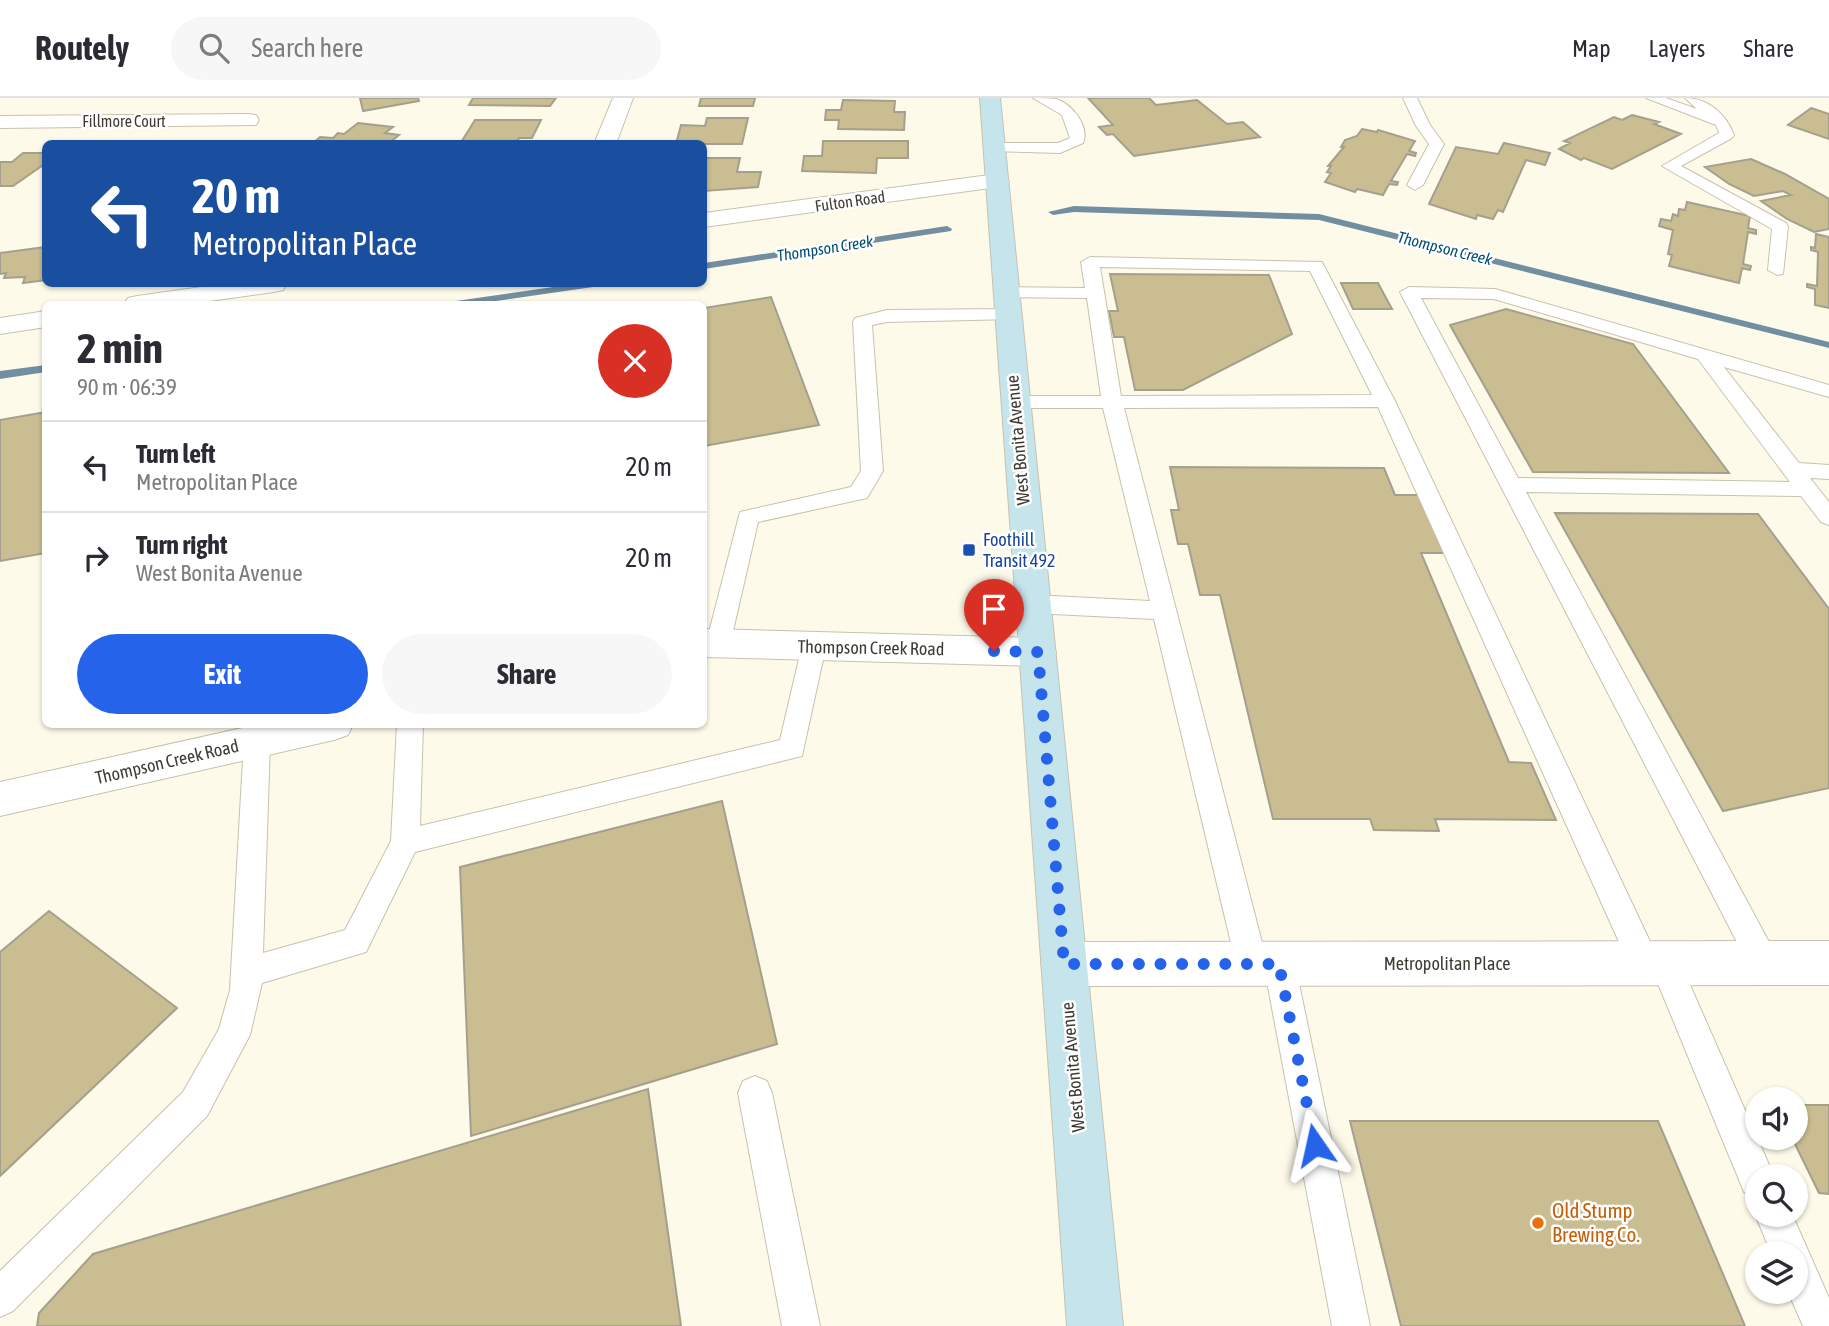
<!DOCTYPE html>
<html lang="en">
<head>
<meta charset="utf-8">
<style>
	:root { --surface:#fff; --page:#f7f7f7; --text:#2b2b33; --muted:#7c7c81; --line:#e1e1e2; --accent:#2563eb }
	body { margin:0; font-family:"Asap Condensed",sans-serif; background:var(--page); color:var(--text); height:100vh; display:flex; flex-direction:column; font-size:26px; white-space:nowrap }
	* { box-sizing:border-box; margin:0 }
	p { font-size:23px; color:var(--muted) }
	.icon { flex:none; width:38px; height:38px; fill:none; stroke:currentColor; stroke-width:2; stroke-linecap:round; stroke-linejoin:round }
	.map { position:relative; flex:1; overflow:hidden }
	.panel { position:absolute; left:42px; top:203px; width:665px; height:427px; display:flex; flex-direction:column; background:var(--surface); border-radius:10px; box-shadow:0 2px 5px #0004 }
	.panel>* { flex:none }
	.top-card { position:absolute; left:42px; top:42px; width:665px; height:147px; border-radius:10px; box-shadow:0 2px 5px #0004; background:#1a4fa0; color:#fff; overflow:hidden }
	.fabs { position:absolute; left:1745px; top:989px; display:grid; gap:14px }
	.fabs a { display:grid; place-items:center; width:63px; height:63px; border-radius:50%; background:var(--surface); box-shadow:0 2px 5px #0004; font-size:35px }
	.pin { position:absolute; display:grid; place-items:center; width:60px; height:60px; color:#fff; margin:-72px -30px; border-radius:50% 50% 50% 0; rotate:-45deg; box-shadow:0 0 7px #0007 }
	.pin .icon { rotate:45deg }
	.me { position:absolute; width:77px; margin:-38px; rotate:349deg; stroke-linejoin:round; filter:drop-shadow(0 0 5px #0008) }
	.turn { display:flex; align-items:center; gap:24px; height:147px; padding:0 35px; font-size:32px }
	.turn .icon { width:91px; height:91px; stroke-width:2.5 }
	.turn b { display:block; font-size:49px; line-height:60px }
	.round { display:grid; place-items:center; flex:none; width:74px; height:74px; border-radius:37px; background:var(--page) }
	.overview { display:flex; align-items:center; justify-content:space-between; height:119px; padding:0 35px }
	h1 { font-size:42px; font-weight:700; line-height:52px }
	.action { display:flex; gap:14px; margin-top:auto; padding:14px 35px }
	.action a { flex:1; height:80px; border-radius:42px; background:var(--accent); color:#fff; font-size:28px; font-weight:700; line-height:80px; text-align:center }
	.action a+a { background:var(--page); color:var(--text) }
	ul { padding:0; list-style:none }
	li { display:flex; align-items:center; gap:21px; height:91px; padding:0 35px; border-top:2px solid var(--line) }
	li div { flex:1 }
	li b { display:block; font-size:26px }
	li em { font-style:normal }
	header { display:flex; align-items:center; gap:42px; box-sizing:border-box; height:98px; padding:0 35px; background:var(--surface); border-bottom:2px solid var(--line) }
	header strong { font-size:33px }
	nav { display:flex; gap:38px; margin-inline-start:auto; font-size:24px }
	.search { width:490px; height:63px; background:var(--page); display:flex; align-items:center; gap:18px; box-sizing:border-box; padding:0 24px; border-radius:38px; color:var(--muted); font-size:26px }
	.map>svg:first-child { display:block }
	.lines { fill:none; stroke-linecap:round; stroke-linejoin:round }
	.stream { fill:#728ea0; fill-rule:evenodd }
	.building { fill:#c9bd91; stroke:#a5a08e; stroke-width:2 }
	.lane-casing { stroke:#c7c2af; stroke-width:2 }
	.street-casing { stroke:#c7c2af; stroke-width:2 }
	.secondary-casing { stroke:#c7c2af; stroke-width:2 }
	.lane { fill:#fff; fill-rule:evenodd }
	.street { fill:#fff; fill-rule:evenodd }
	.secondary { fill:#c6e4eb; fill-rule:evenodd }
	.route { stroke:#2563eb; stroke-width:12; stroke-dasharray:0 21.6 }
	.transit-dot { fill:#1a4fb4; stroke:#fff; stroke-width:2.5 }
	.food-dot { fill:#e8710a; stroke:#fff; stroke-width:2.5 }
	.labels { text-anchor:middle; stroke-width:5; stroke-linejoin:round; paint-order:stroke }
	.far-street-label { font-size:16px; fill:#3d3b33; stroke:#fff }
	.far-water-label { font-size:16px; font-style:italic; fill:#004e73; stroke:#fff }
	.street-label { font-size:18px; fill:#3d3b33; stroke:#fff }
	.transit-label { font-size:18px; fill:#164399; stroke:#fff; text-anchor:start }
	.near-food-label { font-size:21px; fill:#c56008; stroke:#fff; text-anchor:start }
</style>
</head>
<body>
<header>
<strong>Routely</strong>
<div class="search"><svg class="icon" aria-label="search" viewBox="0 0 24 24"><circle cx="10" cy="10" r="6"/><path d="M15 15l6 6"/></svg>Search here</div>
<nav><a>Map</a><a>Layers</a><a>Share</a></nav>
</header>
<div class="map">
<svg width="1829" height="1228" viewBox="0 0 1829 1228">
	<rect width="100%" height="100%" fill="#fefaea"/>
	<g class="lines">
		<path class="stream" d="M1074 108 1319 116 1829 244V250L1319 122 1074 114 1053 117 1048 114Z
			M947 128 952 131 951 133 704 171V165Z
			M574 186H598L593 189 475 206H451L456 203Z
			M46 267V274L0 281V273Z"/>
	</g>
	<path class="building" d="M360 0H418L419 3 363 13Z
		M473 0H556L550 8 469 7Z
		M701 0H755L753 8H699Z
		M1088 0H1149L1156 7 1197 2 1227 26 1243 24 1260 39 1134 58 1113 36 1107 37 1099 29 1113 27Z
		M843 2 895 3 894 14H905L904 32 838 31 839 22H825L826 12H841Z
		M1811 10 1829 16V41L1788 27Z
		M1632 17 1659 24 1654 26 1681 36 1612 71 1584 60 1581 62 1559 51 1570 45 1564 43 1614 19 1622 22Z
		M707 20H748L742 46H676L681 27 705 28Z
		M475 22H541L532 40H519L516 46H460Z
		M358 25 393 29 385 35 399 37 388 46H312L320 39 333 40 338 35 344 36Z
		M1362 31 1377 34 1378 32 1415 43 1409 53 1416 55 1415 58 1407 56 1391 83 1398 84 1397 87 1389 86 1383 97 1357 91 1355 94 1325 84 1331 75 1327 74 1331 68H1328L1344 49H1341L1345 42 1357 38Z
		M823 43H908V60H877L876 75 802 73 804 58H822Z
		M1504 45 1550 55 1545 67 1526 62 1503 114 1498 112 1493 121 1477 117 1476 121 1429 106 1456 49 1498 56Z
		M23 55H46V65L13 88H0V64H12Z
		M704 60H740L737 74H761L758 89 704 93Z
		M1751 61 1785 76 1829 101V131L1814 134 1787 121 1761 103 1791 97 1783 93 1754 98 1729 86 1705 69Z
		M1687 104 1750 118 1748 130 1756 132V136L1748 134 1743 166 1751 168 1750 172 1742 170 1739 185 1669 168 1672 157 1668 156 1673 132 1659 128 1661 121 1671 123 1673 116 1678 118 1679 111 1685 112Z
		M1816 136 1829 139V210L1815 207V191L1807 189V186L1817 188 1818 154 1811 152V149L1815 150Z
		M46 149V182L23 185 25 179 4 180 6 175 0 176V155Z
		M1110 176 1269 177 1292 236 1183 292H1135L1124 239H1114L1109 213H1118Z
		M1341 185H1378L1392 211H1353Z
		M771 199 819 327 704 348V210Z
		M1506 211 1633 246 1729 375 1533 374 1450 227Z
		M46 314V455L0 463V322Z
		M1170 369 1384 370 1395 397H1418L1444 455H1421L1509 664 1531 665 1556 722 1435 721 1439 733 1374 732 1370 721H1273L1220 497H1200L1188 446H1178L1171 412H1179Z
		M1555 415 1758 416 1829 511V690L1723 713Z
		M722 703 777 946 471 1038 460 769Z
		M49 813 177 910 0 1078V854Z
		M648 991 681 1228H37L39 1215 93 1156Z
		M1796 1007H1829V1096L1819 1095 1792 1040H1796Z
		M1350 1023H1658L1745 1228H1401Z"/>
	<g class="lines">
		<defs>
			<path id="lane" d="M1033 0C1040 0 1049 0 1056 1 1072 6 1090 28 1083 45L1060 55 989 53 986 50 994 45H1058L1070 40 1062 17Z
				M1403 0H1417L1430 27 1444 46 1423 87 1415 92 1407 87 1429 46 1416 28Z
				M1646 0H1666L1697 11 1685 0C1708 0 1726 16 1734 37L1732 40 1681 68 1786 125 1788 129 1783 176 1777 177 1768 172 1772 131 1662 68 1719 35 1716 27Z
				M1090 159 1322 164 1395 303 1655 854 1665 850 1676 855 1774 1078H1757V1099L1744 1094 1654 876 1644 880 1633 875 1378 309 1124 310 1266 860 1268 855 1279 851 1290 855 1295 866 1370 1228H1332L1265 873 1252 881 1241 877 1236 866 1154 521 1033 515 1024 512 1021 506 1024 500 1033 497 1150 503 1103 310H1015L1005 304 1015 298H1101L1087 200 1005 199 996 194 1005 189 1085 190 1081 164ZM1100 169 1310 173 1372 297 1121 298Z
				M1409 189 1495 191 1829 287V299L1724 269 1799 365 1829 367V381L1810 380 1829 404V427L1821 424 1801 398 1526 394 1775 855 1780 865 1775 875 1764 880 1753 875 1400 194ZM1421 200 1494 201 1698 261 1790 384 1518 380Z
				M1007 211 1013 213 1016 217 1013 221 887 224 872 227 883 373 867 400 758 424 730 546 727 553 718 555 709 553 706 546 740 414 851 389 861 373 853 224 855 220 887 212Z
				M814 539 823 541 826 548 802 658 415 754 366 854 262 885 250 937 207 1018 13 1213 0 1219V1173L183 994 219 931 230 892 244 643 248 635 257 632 266 635 270 643 263 855 345 832 391 743 397 626H423L420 728 780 642 802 548 805 541Z
				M755 978 767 983 772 995 820 1228H782L738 995 743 983Z
				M1757 1111V1116H1792L1829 1200V1228H1803L1788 1194H1796V1155H1771L1755 1116Z"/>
			<path id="street" d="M613 0H633L616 46H594Z
				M248 16 256 17 259 22 256 27 0 30V18Z
				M997 76 1005 78 1009 83 1005 88 704 129V115Z
				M223 186H287L283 192 274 194 188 206H124L128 200 137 198Z
				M46 213V229L0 236V220Z
				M704 531 1038 540 1051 544 1056 554 1051 564 1038 568 704 559Z
				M260 626H353L348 637 334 642 0 718V684Z
				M1829 843V887L1064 888 1048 881 1041 866 1048 851 1064 844Z"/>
			<path id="secondary" d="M980 0H1000L1123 1228H1067Z"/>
		</defs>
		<use href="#lane" class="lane-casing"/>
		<use href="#street" class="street-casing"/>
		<use href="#secondary" class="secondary-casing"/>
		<use href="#lane" class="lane"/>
		<use href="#street" class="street"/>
		<use href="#secondary" class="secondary"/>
	</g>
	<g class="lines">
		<path class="route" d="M994 553 1038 554 1064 866H1279L1315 1047"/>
	</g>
	<rect class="transit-dot" x="962" y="445" width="14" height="14" rx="3.5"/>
	<circle class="food-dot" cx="1538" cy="1125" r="7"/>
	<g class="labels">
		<g class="far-street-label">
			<text x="124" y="29">Fillmore Court</text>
			<text transform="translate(850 103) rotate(-8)" y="6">Fulton Road</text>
		</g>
		<g class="far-water-label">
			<text transform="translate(825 150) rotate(-9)" y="6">Thompson Creek</text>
			<text transform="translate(1445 150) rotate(14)" y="6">Thompson Creek</text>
		</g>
		<g class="street-label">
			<text transform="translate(1018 342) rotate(-95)" y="6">West Bonita Avenue</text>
			<text transform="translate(871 550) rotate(1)" y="6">Thompson Creek Road</text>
			<text transform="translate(167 664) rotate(-13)" y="6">Thompson Creek Road</text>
			<text x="1447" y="872">Metropolitan Place</text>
			<text transform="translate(1073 969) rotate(-95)" y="6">West Bonita Avenue</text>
		</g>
		<g class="transit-label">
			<text x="983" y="448">Foothill<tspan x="983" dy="21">Transit 492</tspan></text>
		</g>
		<g class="near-food-label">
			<text x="1552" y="1120">Old Stump<tspan x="1552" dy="24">Brewing Co.</tspan></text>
		</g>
	</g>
</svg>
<div class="fabs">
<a><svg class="icon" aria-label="sound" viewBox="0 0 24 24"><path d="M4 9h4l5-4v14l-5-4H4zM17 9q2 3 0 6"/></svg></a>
<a><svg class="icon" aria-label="search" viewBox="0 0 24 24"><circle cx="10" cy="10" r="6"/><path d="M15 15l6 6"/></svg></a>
<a><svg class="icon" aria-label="layers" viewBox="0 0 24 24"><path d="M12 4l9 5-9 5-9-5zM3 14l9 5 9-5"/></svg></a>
</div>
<div class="pin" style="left:994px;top:553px;background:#d93025"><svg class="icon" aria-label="arrive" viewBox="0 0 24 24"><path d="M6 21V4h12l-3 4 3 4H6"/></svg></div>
<svg class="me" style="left:1315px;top:1047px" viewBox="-20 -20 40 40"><path d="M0-17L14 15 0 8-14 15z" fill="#2563eb" stroke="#fff" stroke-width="4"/></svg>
<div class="top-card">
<div class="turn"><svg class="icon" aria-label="left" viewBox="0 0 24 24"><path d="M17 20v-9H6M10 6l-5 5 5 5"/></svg><div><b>20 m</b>Metropolitan Place</div></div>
</div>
<section class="panel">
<div class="overview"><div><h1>2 min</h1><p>90 m · 06:39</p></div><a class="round" style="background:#d93025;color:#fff"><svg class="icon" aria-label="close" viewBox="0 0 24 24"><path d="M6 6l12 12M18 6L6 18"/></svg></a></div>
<ul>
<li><svg class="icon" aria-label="left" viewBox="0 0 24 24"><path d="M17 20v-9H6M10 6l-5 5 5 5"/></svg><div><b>Turn left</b><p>Metropolitan Place</p></div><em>20 m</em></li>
<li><svg class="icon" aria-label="right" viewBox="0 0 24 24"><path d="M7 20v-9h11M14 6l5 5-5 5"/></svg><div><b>Turn right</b><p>West Bonita Avenue</p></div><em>20 m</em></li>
</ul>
<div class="action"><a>Exit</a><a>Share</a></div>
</section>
</div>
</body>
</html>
